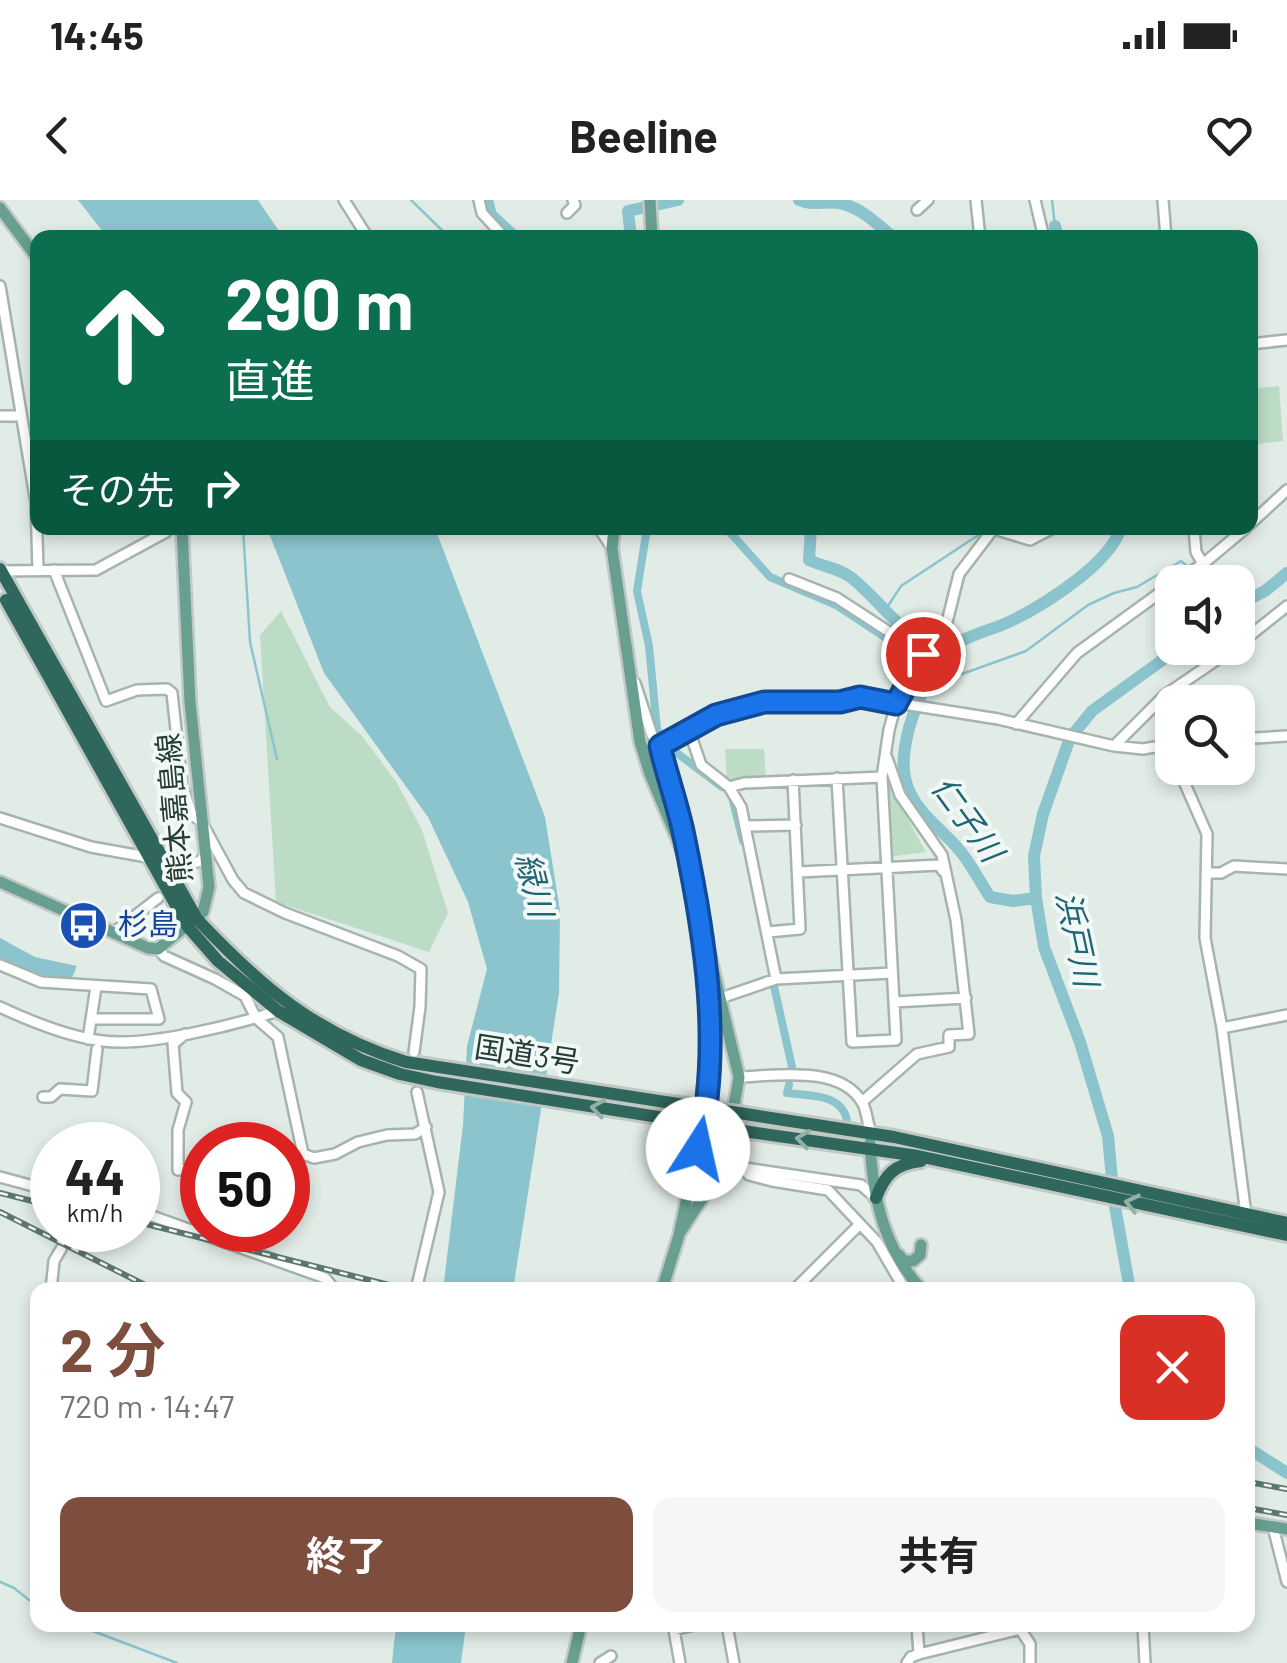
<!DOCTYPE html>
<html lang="ja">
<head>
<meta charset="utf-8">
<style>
	:root { --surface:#fff; --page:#f6f6f6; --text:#222; --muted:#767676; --accent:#7d4e3e }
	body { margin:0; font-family:Barlow,"Noto Sans JP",sans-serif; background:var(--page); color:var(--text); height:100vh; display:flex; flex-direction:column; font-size:38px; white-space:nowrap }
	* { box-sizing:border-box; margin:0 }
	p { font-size:32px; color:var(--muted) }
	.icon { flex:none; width:55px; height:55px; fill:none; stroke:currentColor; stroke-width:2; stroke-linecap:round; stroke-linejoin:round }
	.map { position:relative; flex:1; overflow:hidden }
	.details { position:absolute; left:30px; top:1082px; width:1225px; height:350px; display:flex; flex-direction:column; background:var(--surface); border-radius:20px; box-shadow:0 5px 15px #0003 }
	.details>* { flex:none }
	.guide { position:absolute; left:30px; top:30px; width:1228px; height:305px; border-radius:20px; box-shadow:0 5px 15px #0003; background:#0b6e4f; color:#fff; overflow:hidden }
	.tools { position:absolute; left:1155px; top:365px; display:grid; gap:20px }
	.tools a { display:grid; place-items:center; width:100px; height:100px; border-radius:20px; background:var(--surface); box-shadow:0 5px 15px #0003; font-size:50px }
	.speed { position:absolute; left:30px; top:922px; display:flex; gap:20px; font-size:50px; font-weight:700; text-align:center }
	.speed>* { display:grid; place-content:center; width:130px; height:130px; border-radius:50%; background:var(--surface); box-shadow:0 5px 15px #0003; line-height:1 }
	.speed small { font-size:25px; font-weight:400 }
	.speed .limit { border:15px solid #d22; background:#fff; color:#111 }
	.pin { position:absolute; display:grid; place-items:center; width:85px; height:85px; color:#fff; margin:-42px; border:5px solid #fff; border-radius:50%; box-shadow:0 2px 10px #0007 }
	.me { position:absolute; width:110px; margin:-55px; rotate:10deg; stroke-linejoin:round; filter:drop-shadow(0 0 8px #0008) }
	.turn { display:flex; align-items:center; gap:35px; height:210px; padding:0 30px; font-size:45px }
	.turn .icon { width:130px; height:130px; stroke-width:2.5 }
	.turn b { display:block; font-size:70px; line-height:85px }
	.then { display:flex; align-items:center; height:95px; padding:0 30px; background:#0003; gap:20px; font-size:38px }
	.round { display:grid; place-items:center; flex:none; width:105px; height:105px; border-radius:20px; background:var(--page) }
	.head { display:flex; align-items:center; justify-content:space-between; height:170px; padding:0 30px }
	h1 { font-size:60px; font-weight:700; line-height:75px; color:var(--accent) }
	.cta { display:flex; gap:20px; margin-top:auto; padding:20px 30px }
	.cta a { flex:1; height:115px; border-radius:20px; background:var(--accent); color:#fff; font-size:40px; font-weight:700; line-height:115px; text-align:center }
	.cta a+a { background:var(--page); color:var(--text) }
	.status { display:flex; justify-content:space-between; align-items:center; height:70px; padding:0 50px; background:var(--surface); direction:ltr }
	.status svg { height:28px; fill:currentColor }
	header { display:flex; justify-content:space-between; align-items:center; height:130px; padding:0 30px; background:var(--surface); font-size:45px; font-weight:700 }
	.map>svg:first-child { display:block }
	.green { fill:#bcdcc5 }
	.water { fill:#8cc4ce }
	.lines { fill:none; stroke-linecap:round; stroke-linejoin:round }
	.stream { stroke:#8cc4ce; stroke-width:2.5 }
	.canal { stroke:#8cc4ce; stroke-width:8 }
	.river { stroke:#8cc4ce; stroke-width:12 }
	.minor-casing { stroke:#a5b4ae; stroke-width:14 }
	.major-casing { stroke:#c1c8c6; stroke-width:16 }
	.highway-casing { stroke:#c1c8c6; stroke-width:18 }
	.minor { stroke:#fff; stroke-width:9 }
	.major { stroke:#689f91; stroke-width:11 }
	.highway { stroke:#30675c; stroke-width:12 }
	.rail-casing { stroke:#5d7770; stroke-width:6 }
	.rail { stroke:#f2f8f5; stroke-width:2.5; stroke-dasharray:8; stroke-linecap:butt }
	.highway-bridge-casing { stroke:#c1c8c6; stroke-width:18; stroke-linecap:butt }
	.highway-bridge { stroke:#30675c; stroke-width:12 }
	.oneway { stroke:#91b0a8 }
	.route-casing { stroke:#114b97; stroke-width:25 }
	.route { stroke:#1a73e8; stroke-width:18 }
	.labels { text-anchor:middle; stroke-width:8; stroke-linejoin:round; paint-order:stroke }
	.street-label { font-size:30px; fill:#233c35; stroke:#f2f8f5 }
	.transit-label { font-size:30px; fill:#164399; stroke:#f2f8f5; text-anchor:start }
	.water-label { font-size:32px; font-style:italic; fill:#1f6675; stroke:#f2f8f5 }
</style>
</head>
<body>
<div class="status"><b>14:45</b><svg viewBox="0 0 49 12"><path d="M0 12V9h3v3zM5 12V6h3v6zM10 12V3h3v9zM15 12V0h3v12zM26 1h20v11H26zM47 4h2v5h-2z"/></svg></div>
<header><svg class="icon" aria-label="back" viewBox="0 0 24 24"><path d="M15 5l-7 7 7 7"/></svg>Beeline<svg class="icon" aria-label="heart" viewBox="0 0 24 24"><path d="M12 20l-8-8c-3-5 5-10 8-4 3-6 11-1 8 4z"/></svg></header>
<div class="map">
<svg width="1287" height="1463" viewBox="0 0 1287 1463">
	<rect width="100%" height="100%" fill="#e2ece7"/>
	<path class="green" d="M1279 186 1283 241 1250 245V189Z
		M281 411 330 507 362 536 397 583 422 630 448 713 429 752 276 702 260 435Z
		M725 549H764L766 579 727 581Z
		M884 576 926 652 888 657Z"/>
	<path class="water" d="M78 0H258L283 37H107Z
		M267 328H435L545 617 560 711 559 793 513 1090H443L463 925 467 846 487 769 468 702 428 617 324 473Z
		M0 738 35 757 77 766 71 780 41 777 0 759Z
		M396 1425H466L461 1463H392Z"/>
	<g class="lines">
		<path class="stream" d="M411 0 450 38
			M1052 0 1055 26
			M243 328 250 442 277 559
			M1197 373 1209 382
			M1238 403 1239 404
			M884 412 901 386 989 328
			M936 467 962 474 1026 451 1088 405 1114 393 1137 387 1181 361 1191 369
			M0 1382 14 1388 38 1407
			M77 1425 177 1463"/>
		<path class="canal" d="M647 328 637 391 649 446 657 529 661 538
			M726 328 770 377 836 405 907 452 930 479
			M669 547 722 587
			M733 601 743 641
			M772 777 792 867
			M789 885 787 893C809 896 841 893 847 920"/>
		<path class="river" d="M487 0 491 15 516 38
			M799 0C813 6 825 1 839 3 861 7 877 24 894 38
			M1055 26 1058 38
			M631 38 628 11 678 0
			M811 328 809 360C823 367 840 368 853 379 889 409 899 437 948 451
			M1238 405 1265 391 1287 373
			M1036 698 1013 701 990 697C980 682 972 666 961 652 945 632 923 618 911 595 900 573 903 552 909 528 917 502 930 467 951 448 968 434 994 430 1013 420 1047 403 1109 364 1121 328
			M1130 1090 1114 1001 1108 936 1080 842 1044 747 1036 698 1034 656 1043 614 1070 538 1092 511 1179 448
			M1248 1248 1287 1273"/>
		<defs>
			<path id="minor" d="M344 0 368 38
				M479 0 482 13 505 38
				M976 0 980 38
				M1035 0 1044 38
				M1163 0 1166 38
				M917 10 928 0
				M567 13 575 5 573 0
				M0 86 36 303 38 369
				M1250 144 1287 140
				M0 216H20
				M1250 324 1287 290
				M599 328 612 348
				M1194 328 1196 352 1203 364
				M994 329 1030 340 1053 328
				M54 370 106 501 137 490 167 489 172 493 182 585 192 615 201 621 233 680 244 693 285 713 398 756 421 769 420 807 414 852
				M0 371 96 370 166 332V328
				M789 379 837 398 923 454
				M1175 382 1203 364 1246 328
				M1238 445 1287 406
				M635 483 652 535 660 547 686 654
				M1016 524 1077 453 1172 384
				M689 530 701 565 729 587 741 607 776 779
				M1238 539 1287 536
				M1114 546 1165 495 1234 448
				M660 547C692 529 722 509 760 503 793 499 826 506 860 497L998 519 1114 546 1143 549 1172 544
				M1178 568 1207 634 1205 738 1222 828 1246 1015
				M837 578 852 842 896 840 882 577 889 530 896 504 923 454 946 426 959 374 994 328
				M729 587 744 583 882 577
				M0 618 91 647 147 657 164 653 183 667 200 661 205 656
				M745 626 796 625
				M799 672 939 665 943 671
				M1206 673H1221L1234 666 1287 669
				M768 732 800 729 793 580
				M113 733 158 698
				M158 749 164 756 215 779 245 796 256 818 278 837 303 954 314 958 335 954 358 942 387 935 415 934 426 927
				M0 765 41 782 151 789 159 819H92
				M721 798 776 779 892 773
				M894 802 966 798
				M0 807C32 822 68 837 103 841 148 847 234 825 278 811
				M1222 828 1287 815
				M185 834 173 844 177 893 186 902 178 930V970L202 969
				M88 839 96 787
				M739 877C775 876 842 864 863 904 867 912 868 925 871 934
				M43 897H51L60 889 92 891 97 849
				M862 902 917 854 949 847V835L969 834 956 720 942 655 900 595 887 558
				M724 965 861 985 876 998
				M743 968 749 975 772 981 828 990 877 1042 905 1090
				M0 977 52 991
				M138 1011 325 1078 335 1090
				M51 1090 54 1061 61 1049
				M416 1090 439 992 417 892
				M794 1090 859 1025
				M1273 1327 1287 1382
				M727 1425 734 1463
				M917 1425 919 1454
				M1143 1425 1145 1463
				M600 1463 611 1456
				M680 1463 674 1430 694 1425
				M907 1463 911 1457 919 1454 1020 1429 1030 1444V1463"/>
			<path id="major" d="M650 0 652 38
				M0 8 38 59
				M614 328 612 348 640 542 650 574 687 662 704 741 708 820 706 909 679 1035 662 1090
				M0 682 148 748 158 749 203 712 209 687 190 502 182 328
				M870 943C873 999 884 1049 922 1090
				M681 1031 724 965 739 877 709 752
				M899 1055 904 1061H913L920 1055 921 1045
				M1248 1323 1287 1329
				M572 1463 581 1425"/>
			<path id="highway" d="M0 369 197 719C261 787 316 834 406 862L724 911
				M6 400 188 727 218 761 278 811 361 860 400 874 437 882 722 927
				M739 913 894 937 1287 1023
				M736 930 918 956 1287 1035
				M876 998C885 974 895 964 921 961"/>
		</defs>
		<use href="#minor" class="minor-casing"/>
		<use href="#major" class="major-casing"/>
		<use href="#highway" class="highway-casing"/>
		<use href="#minor" class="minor"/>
		<use href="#major" class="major"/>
		<use href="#highway" class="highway"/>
		<defs>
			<path id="rail" d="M0 993 52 1006
				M0 1012 155 1090
				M138 1022 409 1090
				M1248 1282 1287 1289
				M1248 1308 1287 1315"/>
		</defs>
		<use href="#rail" class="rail-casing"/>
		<use href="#rail" class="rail"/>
		<defs>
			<path id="highway-bridge" d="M724 911 739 913
				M722 927 736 930"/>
		</defs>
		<use href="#highway-bridge" class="highway-bridge-casing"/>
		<use href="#highway-bridge" class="highway-bridge"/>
	</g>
	<defs><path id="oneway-chevron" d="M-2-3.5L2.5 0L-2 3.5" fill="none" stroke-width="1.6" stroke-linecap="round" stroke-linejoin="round" transform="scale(2.5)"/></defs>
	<g class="oneway">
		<use href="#oneway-chevron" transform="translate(598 908) rotate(-171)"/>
		<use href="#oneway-chevron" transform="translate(803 939) rotate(-172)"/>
		<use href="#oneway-chevron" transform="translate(1132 1003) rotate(-167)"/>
	</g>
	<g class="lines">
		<defs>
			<path id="route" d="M698 949C723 848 705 736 684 636 678 606 667 576 660 546L716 515 764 502H840L860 497 896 504 923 454"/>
		</defs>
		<use href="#route" class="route-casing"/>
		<use href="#route" class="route"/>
	</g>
	<defs>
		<symbol id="bus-disc" viewBox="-11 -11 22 22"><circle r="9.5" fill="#1a4fb4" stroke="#f2f8f5"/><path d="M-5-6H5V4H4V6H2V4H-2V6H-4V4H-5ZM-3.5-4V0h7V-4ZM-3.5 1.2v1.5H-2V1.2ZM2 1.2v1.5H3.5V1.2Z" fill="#fff"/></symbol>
	</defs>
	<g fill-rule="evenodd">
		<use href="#bus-disc" x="56" y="698" width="55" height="55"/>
	</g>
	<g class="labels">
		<g class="street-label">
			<text transform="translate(175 608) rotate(-95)" y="10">熊本嘉島線</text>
			<text transform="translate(527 855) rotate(9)" y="10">国道3号</text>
		</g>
		<g class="transit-label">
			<text x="118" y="735">杉島</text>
		</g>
		<g class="water-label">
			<text transform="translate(967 619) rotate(54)" y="11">仁子川</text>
			<text transform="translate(534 685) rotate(76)" y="11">緑川</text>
			<text transform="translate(1077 739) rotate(78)" y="11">浜戸川</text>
		</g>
	</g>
</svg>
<div class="tools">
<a><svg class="icon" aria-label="sound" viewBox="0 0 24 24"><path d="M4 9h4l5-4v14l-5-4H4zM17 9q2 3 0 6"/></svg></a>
<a><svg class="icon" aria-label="search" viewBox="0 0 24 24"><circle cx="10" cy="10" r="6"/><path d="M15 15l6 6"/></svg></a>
</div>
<div class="speed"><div>44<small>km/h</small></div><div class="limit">50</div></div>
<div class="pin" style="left:923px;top:454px;background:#d93025"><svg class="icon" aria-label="arrive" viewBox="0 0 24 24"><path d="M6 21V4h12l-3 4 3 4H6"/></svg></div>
<svg class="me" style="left:698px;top:949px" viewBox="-20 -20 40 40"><circle r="19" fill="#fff"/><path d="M0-13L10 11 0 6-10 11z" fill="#1a73e8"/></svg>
<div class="guide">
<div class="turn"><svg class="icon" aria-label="ahead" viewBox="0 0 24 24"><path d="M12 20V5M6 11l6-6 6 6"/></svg><div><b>290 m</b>直進</div></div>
<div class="then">その先<svg class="icon" aria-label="right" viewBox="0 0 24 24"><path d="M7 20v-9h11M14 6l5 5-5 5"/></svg></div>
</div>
<section class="details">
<div class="head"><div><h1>2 分</h1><p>720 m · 14:47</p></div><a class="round" style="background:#d93025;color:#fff"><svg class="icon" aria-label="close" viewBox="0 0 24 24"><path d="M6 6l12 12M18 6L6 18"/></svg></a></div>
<div class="cta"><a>終了</a><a>共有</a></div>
</section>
</div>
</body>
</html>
